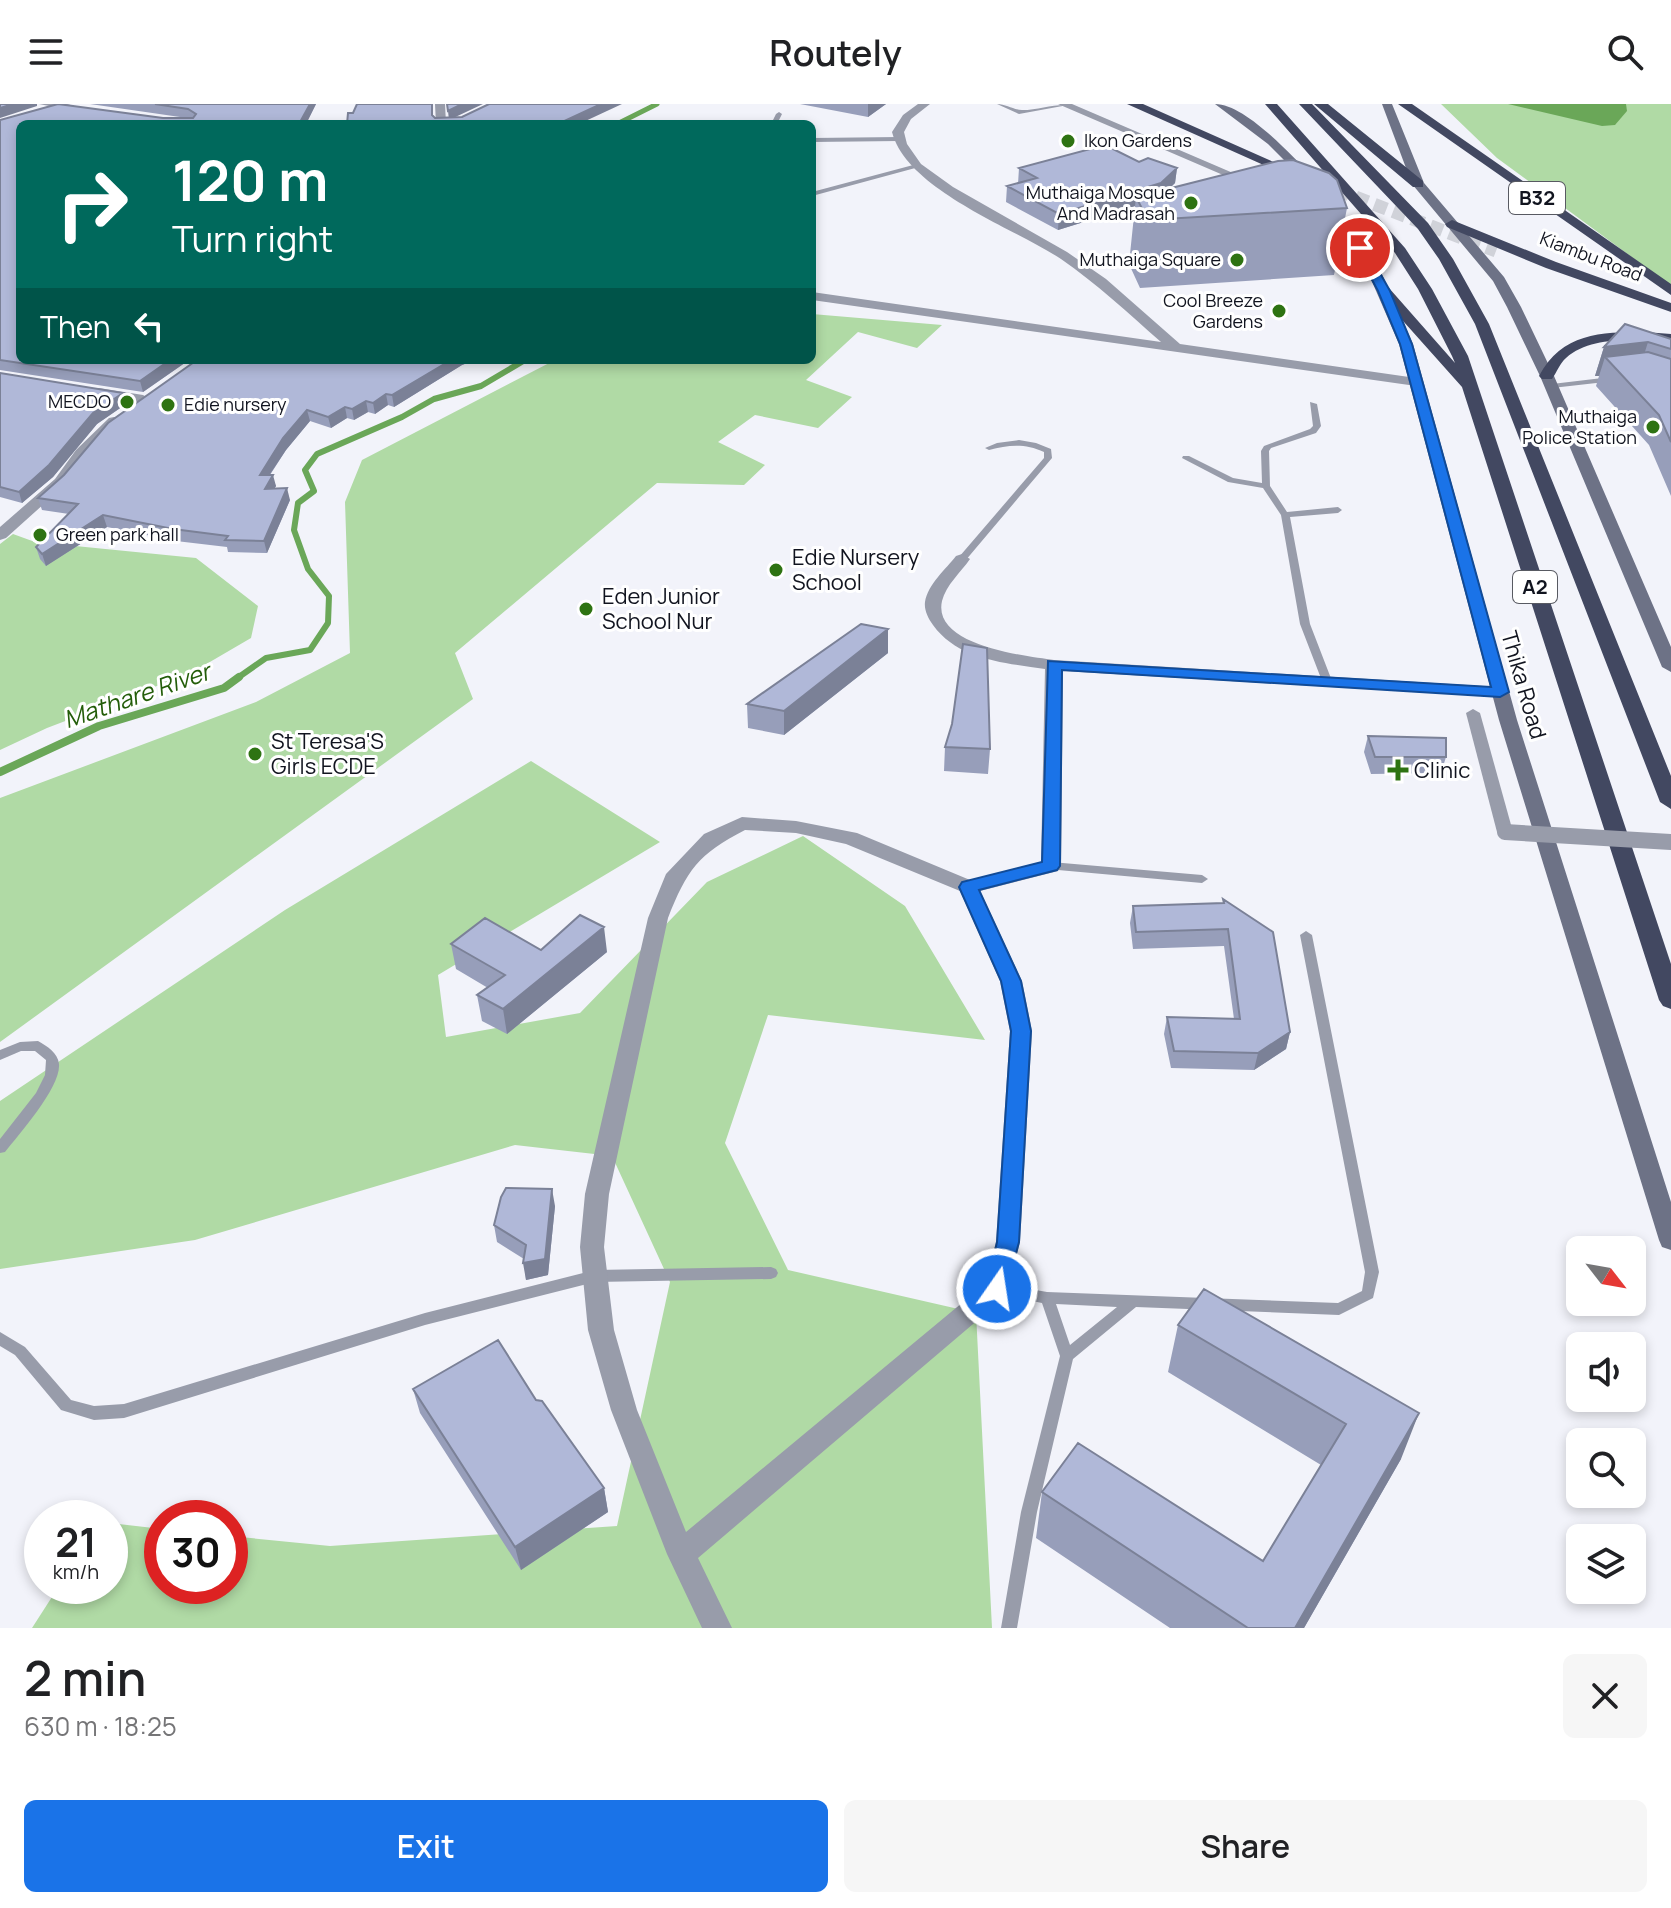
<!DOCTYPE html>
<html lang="en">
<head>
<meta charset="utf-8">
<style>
	:root { --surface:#fff; --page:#f6f6f6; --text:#202124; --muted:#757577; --accent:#1a73e8 }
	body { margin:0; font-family:Manrope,sans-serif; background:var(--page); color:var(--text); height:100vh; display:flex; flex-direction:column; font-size:30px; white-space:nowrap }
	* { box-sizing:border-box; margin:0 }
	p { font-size:26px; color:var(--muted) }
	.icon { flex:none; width:44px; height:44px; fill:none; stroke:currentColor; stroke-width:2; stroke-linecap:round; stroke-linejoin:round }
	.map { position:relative; height:1524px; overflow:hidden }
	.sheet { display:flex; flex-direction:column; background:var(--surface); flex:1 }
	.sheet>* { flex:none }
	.guide { position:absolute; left:16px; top:16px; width:800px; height:244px; border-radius:12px; box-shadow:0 4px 12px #0003; background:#00695c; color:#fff; overflow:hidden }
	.needle { width:52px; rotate:121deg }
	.fabs { position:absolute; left:1566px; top:1132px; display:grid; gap:16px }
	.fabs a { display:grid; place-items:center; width:80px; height:80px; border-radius:12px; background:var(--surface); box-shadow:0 4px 12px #0003; font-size:40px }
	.speed { position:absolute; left:24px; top:1396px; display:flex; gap:16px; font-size:40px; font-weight:700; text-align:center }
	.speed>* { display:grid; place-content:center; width:104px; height:104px; border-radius:50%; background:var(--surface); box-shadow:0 4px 12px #0003; line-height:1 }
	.speed small { font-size:20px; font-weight:400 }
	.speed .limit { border:12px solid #d22; background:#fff; color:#111 }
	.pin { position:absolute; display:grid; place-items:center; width:68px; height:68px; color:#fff; margin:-34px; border:4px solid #fff; border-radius:50%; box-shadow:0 2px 8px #0007 }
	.me { position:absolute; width:88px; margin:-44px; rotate:13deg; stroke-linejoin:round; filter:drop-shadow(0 0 6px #0008) }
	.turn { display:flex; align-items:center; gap:28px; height:168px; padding:0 24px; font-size:36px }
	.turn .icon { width:104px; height:104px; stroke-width:2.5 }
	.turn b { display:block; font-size:56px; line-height:68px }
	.then { display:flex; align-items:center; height:76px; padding:0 24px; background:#0003; gap:16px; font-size:30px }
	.round { display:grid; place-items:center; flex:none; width:84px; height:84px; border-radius:12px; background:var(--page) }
	.overview { display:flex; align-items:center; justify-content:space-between; height:136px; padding:0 24px }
	h1 { font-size:48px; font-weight:600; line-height:60px }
	.cta { display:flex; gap:16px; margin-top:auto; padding:16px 24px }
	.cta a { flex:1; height:92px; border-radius:12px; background:var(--accent); color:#fff; font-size:32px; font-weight:600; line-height:92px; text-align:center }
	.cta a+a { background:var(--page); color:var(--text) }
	header { display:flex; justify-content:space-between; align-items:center; height:104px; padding:0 24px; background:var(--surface); font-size:36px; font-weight:600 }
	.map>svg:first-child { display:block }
	.green { fill:#b0daa5 }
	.water { fill:#6aa758 }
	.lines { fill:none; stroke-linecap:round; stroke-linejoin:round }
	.stream-far2 { stroke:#6aa758; stroke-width:5 }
	.stream-far1 { stroke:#6aa758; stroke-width:6 }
	.stream { stroke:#6aa758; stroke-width:8 }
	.trunk-tunnel { stroke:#d0d2d9; stroke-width:13; stroke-dasharray:13 7; stroke-linecap:butt }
	.service { fill:#989caa; fill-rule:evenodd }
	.pedestrian { fill:#989caa; fill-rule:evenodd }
	.minor { fill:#989caa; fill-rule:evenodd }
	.secondary { fill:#6d7286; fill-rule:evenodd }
	.trunk { fill:#424861; fill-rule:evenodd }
	.pedestrian-bridge { stroke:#989caa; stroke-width:16 }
	.wall { fill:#979eba }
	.shaded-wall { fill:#7b8197 }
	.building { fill:#b0b8d8; stroke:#7b8197; stroke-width:2 }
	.route { fill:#1a73e8; stroke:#114b97; stroke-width:2 }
	.poi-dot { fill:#2e7312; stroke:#fff; stroke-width:3 }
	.labels { text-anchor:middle; stroke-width:6; stroke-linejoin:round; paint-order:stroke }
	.far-poi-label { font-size:18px; fill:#11141f; stroke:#fff; text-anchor:end }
	.far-street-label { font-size:18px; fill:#11141f; stroke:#fff }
	.shield { fill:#fff; stroke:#585a62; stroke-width:2 }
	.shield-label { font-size:20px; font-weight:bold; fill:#11141f }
	.poi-label { font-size:22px; fill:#11141f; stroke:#fff; text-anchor:start }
	.street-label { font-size:22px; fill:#11141f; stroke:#fff }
	.water-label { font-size:24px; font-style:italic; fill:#235d09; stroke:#fff }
</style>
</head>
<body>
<header><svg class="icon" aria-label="menu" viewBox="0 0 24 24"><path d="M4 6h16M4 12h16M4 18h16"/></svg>Routely<svg class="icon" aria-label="search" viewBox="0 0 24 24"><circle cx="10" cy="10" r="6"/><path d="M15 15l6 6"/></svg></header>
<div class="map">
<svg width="1671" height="1524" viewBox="0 0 1671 1524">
	<rect width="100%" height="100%" fill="#f2f3fa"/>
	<path class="green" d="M1441 0H1671V182L1497 54Z
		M812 210 942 221 917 244 858 228 806 276 852 293 818 324 755 311 718 338 765 361 744 381 657 379 455 549 473 595 0 938V694L256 598 350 549 345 398 362 356 555 256H812Z
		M13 430 35 438 196 454 258 502 251 534 191 569 47 624 0 646V440Z
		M531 657 660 738 438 871 446 933 580 909 707 778 803 732 905 802 985 936 768 911 725 1039 788 1166 976 1209 992 1524H32L59 1482H110V1419L162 1425V1482H230V1432L330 1442 617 1422 670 1178 612 1052 515 1041 195 1136 0 1165V997L285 806Z"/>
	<path class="water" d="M1508 0H1626L1627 7 1615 21 1602 22Z"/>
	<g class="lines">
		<path class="stream-far2" d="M617 20 657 0"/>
		<path class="stream-far1" d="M236 575 266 554 310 546 328 519 329 492 308 465 294 426 298 399 314 387 305 366 317 350 402 313 434 295 481 282 525 256"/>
		<path class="stream" d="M0 668 99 622 224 584 239 573"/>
		<path class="trunk-tunnel" d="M1337 86 1496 147"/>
		<path class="service" d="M997 0C1006 0 1014 6 1022 6 1038 6 1053 0 1068 1L1019 10Z
			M779 8 782 10 777 20H771L776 10Z
			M669 17H673L674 20H668Z
			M812 34 899 33 902 35 899 37 812 38Z
			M917 60 919 61V63L812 92V88Z
			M1611 273H1614V277L1552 284 1548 282 1552 280Z
			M1310 298 1317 300 1321 322 1316 329 1271 344 1269 347 1270 382 1287 408 1338 403 1342 406 1338 409 1290 413 1310 520 1332 577 1327 580 1322 577 1300 520 1281 411 1263 384 1228 378 1182 354 1183 352H1189L1233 374 1262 379 1261 347 1264 342 1310 325 1313 322Z
			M1019 336 1036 339 1051 345 1052 354 965 457H959V453L1044 354V348C1025 339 1008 341 989 346L985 344 997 339Z
			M1051 758 1202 771 1208 775 1202 779 1047 765 1046 762Z
			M1306 827 1312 831 1379 1168 1373 1194 1339 1211 1136 1203 1073 1255 1037 1408 1017 1524H1001L1021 1408 1060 1252 1042 1199 992 1189 990 1185 992 1181 997 1179 1047 1188 1338 1199 1362 1187 1365 1168 1300 831ZM1056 1200 1117 1203 1070 1241Z
			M38 937C47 942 58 949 59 960 61 983 19 1030 5 1048L0 1049V1035L36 989 45 971 46 956 35 947H21L0 956V946L20 938Z
			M771 1163 776 1165 778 1169 776 1173 771 1175 595 1178 425 1221 124 1314 94 1316 61 1306 15 1251 0 1242V1228L25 1243 71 1296 94 1302 124 1300 425 1209 595 1166Z"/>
		<path class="pedestrian" d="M1473 605 1480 609 1513 728 1511 732H1499L1497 728 1466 609Z"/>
		<path class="minor" d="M39 0H67L85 5 80 8Z
			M435 0H445L446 20H436Z
			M918 0H930L911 15 904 28 907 40 921 60 953 83 1067 148 1106 175 1180 240 1416 274 1423 278 1416 282 812 196V188L1161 238C1128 209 1097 180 1061 155 1014 124 907 86 892 28L903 11Z
			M1058 0H1072L1261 81 1251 83Z
			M99 284 143 291 150 295 143 299 94 291V285Z
			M114 313 119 314V320L86 352 65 381 6 434 0 436V423L55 375 76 346 109 314Z
			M962 450 970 455C961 468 946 481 942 497 932 542 1026 552 1054 556L1500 583 1509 588 1500 593 1063 567 1061 762 1058 767 980 787 1022 877 1032 927 1020 1138 1006 1192 698 1454 732 1524H702L667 1450 611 1306 588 1226 580 1143 585 1090 648 814 666 770 704 730 742 713 796 717 857 729 970 776 1041 758 1045 565C1005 559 958 556 933 521 928 514 924 506 925 498 928 480 946 465 956 452ZM745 726 796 729 846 740 960 787 1000 877 1010 927 996 1138 986 1179 686 1428 637 1306 614 1226 604 1143 609 1090 668 814C687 766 698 750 745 726Z"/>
		<path class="secondary" d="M1215 0C1245 0 1290 50 1312 72V76H1304L1268 40Z
			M1382 0H1392L1424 79 1504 173 1521 203 1554 272 1671 543V568L1662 563 1540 272 1507 203 1493 177 1412 80Z
			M1325 96H1333L1380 166 1413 240 1517 616 1671 1098V1146L1662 1143 1659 1136 1499 616 1399 240 1367 166 1323 99Z"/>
		<path class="trunk" d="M1127 0H1143L1296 68 1286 71Z
			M1265 0H1277L1405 144 1432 185 1468 252 1671 860V905L1663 902 1659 896 1462 283 1379 190V184H1389L1455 259 1452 252 1418 185 1395 149Z
			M1299 0H1312L1428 119 1453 155 1489 220 1671 672V705L1660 698 1475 220 1439 155 1418 125Z
			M1314 0H1328L1423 77V83H1413Z
			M1398 0H1412L1671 180V191Z
			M1452 116 1556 158 1671 199V208L1546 164 1447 123 1445 120Z
			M1645 228 1671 230V238C1639 236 1592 231 1566 254 1560 259 1557 268 1552 275H1542L1539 272C1562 229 1600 228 1645 228Z"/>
		<path class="pedestrian-bridge" d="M1505 728 1671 738"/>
	</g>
	<path class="wall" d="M90 0H316L306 20H20L189 256 143 288 0 266V16L187 14Z
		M800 0H886L868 13Z
		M1139 58 1177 64 1175 79 1169 85 1347 104 1334 171 1140 184 1129 160 1135 102 1058 126 1006 98 1007 82 1018 80 1019 64Z
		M1671 235V392L1649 341 1596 282 1599 272H1595L1604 243Z
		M197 256H475L462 261 394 303 388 301 375 310 368 308 354 316 347 314 331 324 310 317 286 346 270 371 276 382 274 385 290 396 267 449 228 448 227 443 176 437 107 423 46 462 40 455 36 443 69 410 42 406 38 394Z
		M0 269 123 289 126 300 97 320 53 373 22 399 0 393Z
		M888 525V549L784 631 748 624 747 600Z
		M1368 632 1446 653 1441 669 1371 670 1364 648Z
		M945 643 990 645 988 670 944 667Z
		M1223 795 1290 928 1286 945 1254 966 1171 964 1164 930 1167 913 1234 915 1224 842 1133 845 1130 819 1133 802 1223 799Z
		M451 840 541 846 607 848 507 930 482 917 477 891 488 884 456 865Z
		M555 1102 548 1171 526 1176 524 1155 497 1138 494 1121Z
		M1204 1185 1401 1355 1304 1524H1170L1036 1434 1042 1388 1263 1457 1321 1361 1168 1268 1178 1221Z
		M413 1285 536 1296 604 1384 608 1408 521 1466 420 1309Z"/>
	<path class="shaded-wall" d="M13 0H37V2L0 14V4Z
		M310 0H316L306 20H299Z
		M462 0H483L449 16 448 7Z
		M601 0H622L579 20H558Z
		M868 0H886L868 13Z
		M1177 64 1175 79 1159 94 1136 93 1135 102 1058 126 1059 110Z
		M1648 238 1639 267 1605 253 1599 272H1595L1604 243Z
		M170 256H189L143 288 140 277Z
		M451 256H475L462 261 394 303 392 291Z
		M123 289 126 300 97 320 53 373 22 399 19 388 93 309Z
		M386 290 388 301 375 310 373 299Z
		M366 297 368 308 354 316 352 305Z
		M345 303 347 314 331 324 328 313Z
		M307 306 310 317 286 346 262 382 260 371 283 334Z
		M273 371 276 382 267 397 265 385Z
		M287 384 290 396 267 449 264 437Z
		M103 411 107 423 46 462 42 450Z
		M888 525V549L784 631V607Z
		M604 823 607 848 507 930 503 905Z
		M1290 928 1286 945 1254 966 1258 949Z
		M552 1085 555 1102 548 1171 526 1176 523 1159Z
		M1419 1309 1401 1355 1304 1524H1295Z
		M604 1384 608 1408 521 1466 515 1443Z"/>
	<path class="building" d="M0 0H13L0 4Z
		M58 0 163 14H193L196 10 188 5 155 0H310L299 20H20V256H170L140 277 0 256V16Z
		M357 0H432V11L435 14 462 13 489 0H601L558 20H347L348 9H353Z
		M447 0H462L448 7Z
		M1105 41 1139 58 1148 54 1177 64 1161 79 1059 110 1007 82 1037 74 1019 64Z
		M1293 56 1329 69 1337 76 1347 104 1148 116 1136 93 1278 57Z
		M1625 220 1671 235V245L1648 238 1604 243Z
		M1648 248 1671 255V338L1659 311 1605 253Z
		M197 256H451L392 291 386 290 373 299 366 297 352 305 345 303 328 313 307 306 283 334 260 371H273L265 385 287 384 264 437 225 436 228 432 173 425 103 411 42 450 36 443 78 400 38 394 64 371 108 319Z
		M0 269 123 289 93 309 49 361 19 388 0 383Z
		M861 520 888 525 784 607 747 600Z
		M963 540 987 544 990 645 945 643 952 620Z
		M1368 632 1446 634V653H1375Z
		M1223 795 1273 828 1290 928 1258 949 1174 947 1167 913 1240 915 1228 825 1136 828 1133 802 1224 799Z
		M580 811 604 823 503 905 477 891 505 871 451 840 485 814 541 846Z
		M506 1084 552 1085 545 1155 523 1159 526 1141 494 1121 501 1093Z
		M1204 1185 1419 1309 1295 1524H1248L1042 1388 1078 1339 1263 1457 1346 1320 1178 1221Z
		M498 1236 536 1296 542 1297 604 1384 515 1443 413 1285Z"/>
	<path class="route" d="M1360 140 1366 144 1390 187 1412 240 1509 588 1500 593 1062 566 1060 762 1057 766 979 786 1021 877 1031 927 1019 1138 1005 1192 997 1195 989 1192 986 1185 997 1138 1011 927 1001 877 959 783 962 778 1042 758 1048 557 1491 583 1400 240 1378 187 1355 144Z"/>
	<g class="poi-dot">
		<circle cx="1068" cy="37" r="8"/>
		<circle cx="1191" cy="99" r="8"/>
		<circle cx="1237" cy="156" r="8"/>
		<circle cx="1279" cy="207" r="8"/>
		<circle cx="127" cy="298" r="8"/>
		<circle cx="168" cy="301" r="8"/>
		<circle cx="1653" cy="323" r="8"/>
		<circle cx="40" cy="431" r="8"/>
		<circle cx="776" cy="466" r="8"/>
		<circle cx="586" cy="505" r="8"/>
		<circle cx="255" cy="650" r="8"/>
		<path d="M1394 654h8v8h8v8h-8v8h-8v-8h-8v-8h8z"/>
	</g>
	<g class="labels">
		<g class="far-poi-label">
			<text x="1084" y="43" text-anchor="start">Ikon Gardens</text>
			<text x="1175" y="95">Muthaiga Mosque<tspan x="1175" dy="21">And Madrasah</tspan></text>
			<text x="1221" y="162">Muthaiga Square</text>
			<text x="1263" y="203">Cool Breeze<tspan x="1263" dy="21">Gardens</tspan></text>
			<text x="111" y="304">MECDO</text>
			<text x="184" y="307" text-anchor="start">Edie nursery</text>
			<text x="1637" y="319">Muthaiga<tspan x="1637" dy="21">Police Station</tspan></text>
			<text x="56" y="437" text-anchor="start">Green park hall</text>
		</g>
		<g class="far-street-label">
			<text transform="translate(1591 153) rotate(21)" y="6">Kiambu Road</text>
		</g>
		<g class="shield">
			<rect x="1509" y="78" width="56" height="32" rx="6"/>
			<rect x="1513" y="467" width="44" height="32" rx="6"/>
		</g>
		<g class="shield-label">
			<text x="1537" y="101">B32</text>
			<text x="1535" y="490">A2</text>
		</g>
		<g class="poi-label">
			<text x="792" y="461">Edie Nursery<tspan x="792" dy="25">School</tspan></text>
			<text x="602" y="500">Eden Junior<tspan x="602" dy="25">School Nur</tspan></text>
			<text x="271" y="645">St Teresa'S<tspan x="271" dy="25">Girls ECDE</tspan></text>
			<text x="1414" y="674">Clinic</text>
		</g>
		<g class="street-label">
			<text transform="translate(1524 581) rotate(74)" y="8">Thika Road</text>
		</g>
		<g class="water-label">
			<text transform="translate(137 592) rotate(-19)" y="8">Mathare River</text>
		</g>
	</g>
</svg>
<div class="fabs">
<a><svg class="needle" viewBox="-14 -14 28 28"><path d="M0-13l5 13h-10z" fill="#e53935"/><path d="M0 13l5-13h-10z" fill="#757577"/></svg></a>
<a><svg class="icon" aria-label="sound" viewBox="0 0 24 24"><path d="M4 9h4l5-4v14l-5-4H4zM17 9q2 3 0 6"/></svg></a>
<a><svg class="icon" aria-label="search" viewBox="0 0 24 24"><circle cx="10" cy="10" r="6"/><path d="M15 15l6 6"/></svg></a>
<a><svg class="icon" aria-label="layers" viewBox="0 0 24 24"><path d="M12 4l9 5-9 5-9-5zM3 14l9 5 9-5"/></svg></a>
</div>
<div class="speed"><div>21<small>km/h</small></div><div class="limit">30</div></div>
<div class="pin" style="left:1360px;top:144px;background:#d93025"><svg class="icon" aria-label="arrive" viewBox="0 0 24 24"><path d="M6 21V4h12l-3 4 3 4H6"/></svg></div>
<svg class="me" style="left:997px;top:1185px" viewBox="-20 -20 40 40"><circle r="17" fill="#1a73e8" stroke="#fff" stroke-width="3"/><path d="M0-11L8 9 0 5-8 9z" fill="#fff"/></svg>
<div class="guide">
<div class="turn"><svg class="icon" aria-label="right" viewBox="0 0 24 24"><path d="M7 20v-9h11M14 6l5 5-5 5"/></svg><div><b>120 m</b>Turn right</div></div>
<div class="then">Then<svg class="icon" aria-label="left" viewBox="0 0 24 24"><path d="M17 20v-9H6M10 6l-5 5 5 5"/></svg></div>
</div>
</div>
<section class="sheet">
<div class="overview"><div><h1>2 min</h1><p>630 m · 18:25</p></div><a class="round"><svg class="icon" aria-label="close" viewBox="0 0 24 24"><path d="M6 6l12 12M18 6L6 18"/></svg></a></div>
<div class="cta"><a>Exit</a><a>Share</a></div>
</section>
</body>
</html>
